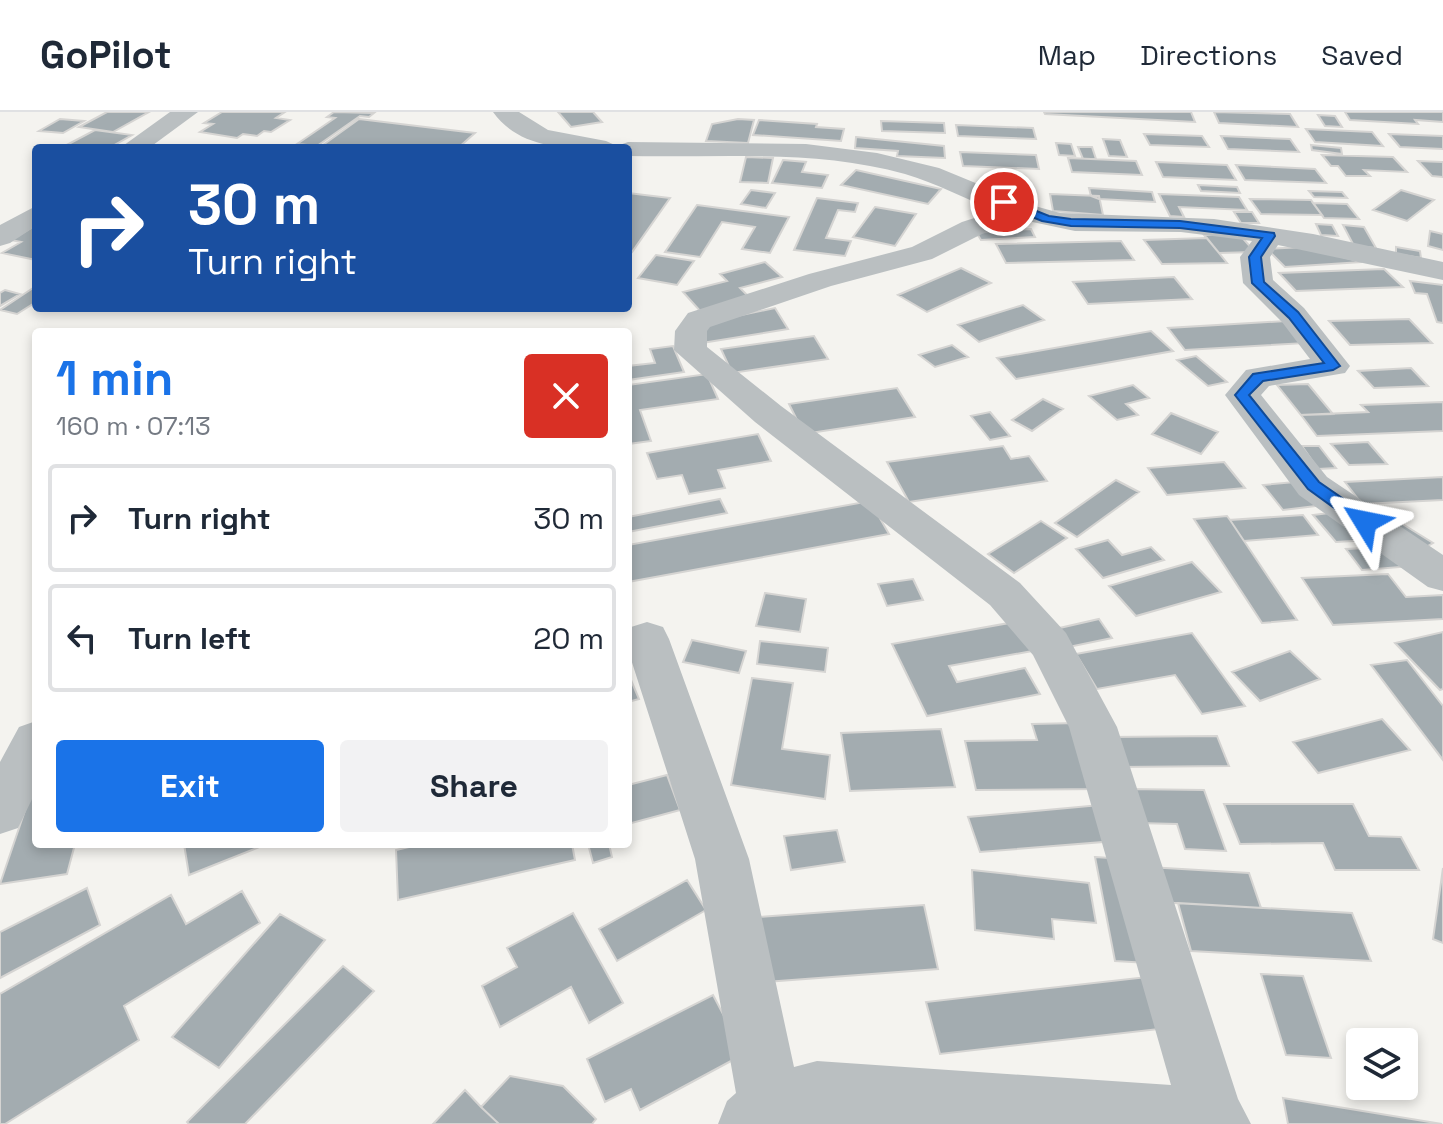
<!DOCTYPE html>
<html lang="en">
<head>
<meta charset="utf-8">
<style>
	:root { --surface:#fff; --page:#f2f2f3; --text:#1f2937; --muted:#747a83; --line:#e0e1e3; --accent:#1a73e8 }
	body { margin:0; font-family:"Space Grotesk",sans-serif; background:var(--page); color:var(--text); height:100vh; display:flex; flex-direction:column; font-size:30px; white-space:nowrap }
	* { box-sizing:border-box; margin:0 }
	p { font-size:26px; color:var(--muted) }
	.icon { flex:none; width:44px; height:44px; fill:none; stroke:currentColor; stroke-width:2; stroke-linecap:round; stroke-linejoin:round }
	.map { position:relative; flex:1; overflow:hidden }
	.details { position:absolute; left:32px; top:216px; width:600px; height:520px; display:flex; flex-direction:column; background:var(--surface); border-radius:8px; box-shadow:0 4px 12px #0003 }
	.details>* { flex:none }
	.hud { position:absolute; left:32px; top:32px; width:600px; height:168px; border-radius:8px; box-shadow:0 4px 12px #0003; background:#1a4fa0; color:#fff; overflow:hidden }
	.controls { position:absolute; left:1346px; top:916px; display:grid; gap:16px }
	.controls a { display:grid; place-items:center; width:72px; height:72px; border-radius:8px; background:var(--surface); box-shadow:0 4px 12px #0003; font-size:40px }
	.pin { position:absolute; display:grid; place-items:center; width:68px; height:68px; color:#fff; margin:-34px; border:4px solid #fff; border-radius:50%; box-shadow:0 2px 8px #0007 }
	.me { position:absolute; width:88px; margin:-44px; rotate:305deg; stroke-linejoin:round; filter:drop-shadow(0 0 6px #0008) }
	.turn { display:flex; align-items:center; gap:28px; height:168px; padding:0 24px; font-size:36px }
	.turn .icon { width:104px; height:104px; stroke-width:2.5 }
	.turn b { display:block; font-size:56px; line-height:68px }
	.round { display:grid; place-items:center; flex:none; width:84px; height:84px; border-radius:8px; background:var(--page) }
	.headline { display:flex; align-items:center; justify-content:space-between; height:136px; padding:0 24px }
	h1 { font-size:48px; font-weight:600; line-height:60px; color:var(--accent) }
	.action { display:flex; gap:16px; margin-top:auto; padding:16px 24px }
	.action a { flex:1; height:92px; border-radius:8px; background:var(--accent); color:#fff; font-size:32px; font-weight:600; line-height:92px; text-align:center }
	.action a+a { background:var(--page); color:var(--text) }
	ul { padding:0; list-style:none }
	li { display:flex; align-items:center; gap:24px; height:108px; margin:0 16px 12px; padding:0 8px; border:4px solid var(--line); border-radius:8px }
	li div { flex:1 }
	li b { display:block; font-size:30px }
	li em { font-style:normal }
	header { display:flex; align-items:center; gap:48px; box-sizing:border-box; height:112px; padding:0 40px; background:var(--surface); border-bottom:2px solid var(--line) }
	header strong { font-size:38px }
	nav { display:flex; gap:44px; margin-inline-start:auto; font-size:28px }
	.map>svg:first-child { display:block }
	.building { fill:#a3acb0; stroke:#d5d4d2; stroke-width:2 }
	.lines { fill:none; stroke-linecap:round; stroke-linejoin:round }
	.minor { fill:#babfc1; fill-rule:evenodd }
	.route { fill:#1a73e8; stroke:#114b97; stroke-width:2 }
</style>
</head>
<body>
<header>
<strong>GoPilot</strong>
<nav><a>Map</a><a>Directions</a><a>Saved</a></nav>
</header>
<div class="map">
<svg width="1443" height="1012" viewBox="0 0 1443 1012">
	<rect width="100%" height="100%" fill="#f4f3ef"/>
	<path class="building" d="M107 0H149L113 20 79 15Z
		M222 0H285L276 6 290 8 271 20 264 19 257 24 243 22 237 26 200 20 213 12 204 11Z
		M334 0 374 1 369 5 360 4 317 34 297 32 335 6 327 5Z
		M558 0H593L602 10 571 15Z
		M1044 0H1191L1195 10 1045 2Z
		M1214 0 1290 2 1298 15 1219 11Z
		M1345 0H1443V10L1415 8 1418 12 1350 8Z
		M1318 3 1335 4 1342 15 1325 14Z
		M60 7 84 9 63 21 39 19Z
		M359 7 475 21 458 36 323 33Z
		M738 7 754 8 748 31 706 29 712 12Z
		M759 8 817 12 816 15 844 17 841 29 753 23Z
		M881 9 944 11 945 21 882 19Z
		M956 13 1033 16 1036 27 958 24Z
		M1306 17 1372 20 1383 34 1315 30Z
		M95 18 132 23 109 36H61Z
		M1144 22 1202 24 1209 35 1150 33Z
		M1389 22 1443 24V37L1400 35Z
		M1221 24 1290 27 1299 40 1228 37Z
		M856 25 944 34 945 46 897 44 898 39 855 36Z
		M1103 27 1120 28 1127 45 1109 44Z
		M1056 31 1071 32 1075 44 1059 43Z
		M1311 33 1341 36 1342 42 1312 38Z
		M1078 35H1092L1096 47H1083Z
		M960 40 1036 43 1039 57 963 54Z
		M1322 43 1393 45 1407 60 1364 58 1370 64H1346L1338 54H1331Z
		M746 45 773 46 768 71 740 70Z
		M1068 46 1136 49 1142 63 1072 60Z
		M783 48 806 50 802 60 828 63 822 76 772 71Z
		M1418 49 1443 50V65L1432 64Z
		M1156 50 1227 53 1236 68 1163 65Z
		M1236 53 1315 57 1326 71 1245 68Z
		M856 58 941 77 928 92 841 73Z
		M1198 73 1237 75 1240 81 1201 79Z
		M1089 76 1152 80 1155 90 1099 87 1091 84Z
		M751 78 775 81 766 96 741 92Z
		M1401 78 1434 88 1407 109 1373 98Z
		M1309 79 1342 80 1347 86 1314 85Z
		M628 81 670 86 632 140 628 139Z
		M1050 82 1099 84 1103 103 1053 99Z
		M1159 82 1239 85 1247 98 1179 95 1184 105 1170 104Z
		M817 86 858 91 855 100 838 98 826 126 851 129 845 144 794 138Z
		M1250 87 1311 88 1322 103 1261 102Z
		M1313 91 1347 92 1359 107 1324 106Z
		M697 93 789 105 770 141 742 137 755 115 722 110 700 145 665 140Z
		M875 95 916 102 895 134 853 125Z
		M1234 100H1252L1259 111H1241Z
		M1316 112 1332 113 1338 124 1321 123Z
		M36 113V148L2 141 21 130 11 128Z
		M1343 113 1364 115 1376 136 1354 134Z
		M1031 117 1035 125 981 128 976 120Z
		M1430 119 1443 122V138L1428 134Z
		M1239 122 1255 140 1219 141 1204 123Z
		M1207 126 1227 151 1162 152 1144 128Z
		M1121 129 1134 148 1006 151 996 132Z
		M1304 135 1362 150 1285 155 1267 137Z
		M1396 135 1420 139 1421 146 1396 142Z
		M656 143 694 149 677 173 638 166Z
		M765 150 782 165 740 176 751 187 701 200 683 180 727 169 720 162Z
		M961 156 991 171 927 200 898 183Z
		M1384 157 1403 175 1296 179 1279 161Z
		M1174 165 1192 187 1088 192 1073 170Z
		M1410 169 1443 173V211L1437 210 1427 182 1415 181Z
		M36 174V190L17 202 0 198Z
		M5 178 20 182 0 194V181Z
		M1023 193 1044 208 979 230 958 213Z
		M775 196 788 217 702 231 708 210Z
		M1409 207 1432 231 1350 233 1329 209Z
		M1286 209 1307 231 1185 238 1168 216Z
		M1151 219 1173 239 1016 267 997 246Z
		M814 224 828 247 732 261 721 237Z
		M952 233 968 245 935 255 919 243Z
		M673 234 684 260 628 268V254L655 251 650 237Z
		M1196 244 1227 270 1208 274 1177 248Z
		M1411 256 1428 274 1374 276 1358 259Z
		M707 262 718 287 640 298 651 329 628 332V273Z
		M1308 272 1333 302 1301 303 1277 273Z
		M1133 273 1149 286 1126 292 1138 303 1117 308 1089 284Z
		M897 276 915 305 804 322 789 292Z
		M1043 287 1063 297 1032 319 1012 308Z
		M1443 290V319L1317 324 1301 303 1368 300 1361 293Z
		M990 300 1010 324 990 328 971 304Z
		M1171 301 1218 320 1201 342 1152 322Z
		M758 322 771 349 718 358 725 376 689 382 682 363 657 367 647 341Z
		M1368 330 1387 352 1349 353 1331 332Z
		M1003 334 1011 347 1029 344 1047 369 909 390 887 350Z
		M1302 334H1319L1336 356 1318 357Z
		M1224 350 1245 376 1167 383 1148 356Z
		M1443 365V388L1362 392 1345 370Z
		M1116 368 1139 380 1077 425 1055 411Z
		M1295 370 1316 394 1283 398 1263 373Z
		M720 387 727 401 628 420V405Z
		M870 389 889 422 628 470V433Z
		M1345 399 1369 428 1336 430 1313 403Z
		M1303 403 1318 423 1244 429 1230 408Z
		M1227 404 1230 408 1297 508 1262 511 1194 407Z
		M1396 408 1433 431 1419 439 1382 416Z
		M1041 409 1067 426 1014 461 988 442Z
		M1108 428 1122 443 1151 435 1164 448 1103 466 1076 437Z
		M1385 435 1401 455 1362 458 1346 437Z
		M1192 450 1221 480 1136 504 1109 474Z
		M1388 462 1406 485 1443 483V507L1333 513 1302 466Z
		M913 467 923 488 887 494 878 472Z
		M765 481 806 487 800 520 756 514Z
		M1099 507 1112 526 1064 536 1051 518Z
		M1020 509 1038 538 949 554 957 570 1025 556 1040 582 927 604 892 532Z
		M1443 520V577L1440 578 1395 531Z
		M1192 521 1245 594 1202 602 1175 563 1097 577 1076 542Z
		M692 528 746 539 739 561 683 550Z
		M760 529 828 536 825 560 757 552Z
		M1290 539 1320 567 1260 589 1232 560Z
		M1407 548 1443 594V648L1371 553Z
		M628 561 639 587 628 590Z
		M752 566 793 571 782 637 830 643 825 687 731 673Z
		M1382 607 1410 638 1318 661 1293 630Z
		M1078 611 1099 677 976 678 965 629 1037 628 1032 612Z
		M941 617 955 675 850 679 841 621Z
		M1217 624 1229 654 1120 655 1110 625Z
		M667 663 680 698 628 712V673Z
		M36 666V732H75L67 762 0 772Z
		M1127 677 1204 678 1226 739 1185 737 1177 712 1137 711Z
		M1224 692H1353L1369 724 1401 725 1419 758H1335L1323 731 1240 732Z
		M1100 693 1115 729 980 740 968 705Z
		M837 718 845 750 791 758 784 724Z
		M184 732H267L189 763Z
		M422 732H572L575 748 398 788 396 738Z
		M588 732H609L612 745 593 751Z
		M1095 745 1125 747 1148 851 1115 849Z
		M1148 755 1249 761 1261 796 1157 790Z
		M1443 756V831L1433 827Z
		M972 758 1089 771 1096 811 1052 807 1054 827 975 818Z
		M687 768 706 798 617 849 599 817Z
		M87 776 100 813 0 866V820Z
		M242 779 260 811 124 894 139 928 5 1012H0V882L171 783 186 812Z
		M1178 791 1352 801 1371 849 1191 839Z
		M924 793 938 857 753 871 745 806Z
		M573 801 623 891 589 911 571 875 500 915 482 874 517 855 507 836Z
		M280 802 325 828 219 956 172 925Z
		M343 854 374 879 245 1012H189L187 1010Z
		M1261 862 1303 864 1331 946 1286 943Z
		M1147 865 1168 916 940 942 926 890Z
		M713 883 744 942 640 998 631 977 605 990 587 947Z
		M510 964 563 974 596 1007 592 1012H499L481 995Z
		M465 978 481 995 499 1012H433Z
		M1283 986 1442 1012H1288Z"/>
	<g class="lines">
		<path class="minor" d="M170 0H198L149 36H120Z
			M493 0H519L548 18 606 29 617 34 628 30 806 32 877 41 939 56 1024 91 1060 101 1214 107 1313 122 1443 150V168L1278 133 1270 145 1273 168 1304 196 1350 254 1345 261 1269 274 1261 283 1327 365 1443 443V479L1428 475 1299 383 1225 283 1246 258 1310 247 1282 210 1243 171 1240 145 1252 129 1181 120 1075 119 1023 108 982 122 932 147 831 174 710 215 707 219V235L781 294 1020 471 1066 521 1117 615 1238 987 1251 1012H718L727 989 736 981 695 747 628 538 631 515 647 510 663 515 669 527 749 747 794 955 817 949 1171 973 1069 615 1033 543 990 493 755 310 674 238 675 219 688 201 809 162 912 135 962 110 996 99C966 87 936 71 905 62 816 37 719 46 628 44V36C582 36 524 43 493 0Z
			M36 94V114L10 131 0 134V113Z
			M36 609V679L18 716 0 722V650L19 615Z"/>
	</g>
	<path class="route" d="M1004 86 1049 104 1071 107 1180 109 1274 121 1275 124 1261 145 1264 170 1298 200 1340 254 1333 258 1263 269 1249 283 1319 370 1371 406 1373 410 1371 414H1359L1308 377 1235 283 1253 262 1324 251 1289 206 1252 171 1249 145 1262 126 1180 116 1071 114 1042 109 1000 92 998 90Z"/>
</svg>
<div class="controls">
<a><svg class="icon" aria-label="layers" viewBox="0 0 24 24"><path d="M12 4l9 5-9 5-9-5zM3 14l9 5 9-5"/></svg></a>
</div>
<div class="pin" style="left:1004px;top:90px;background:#d93025"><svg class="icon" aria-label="arrive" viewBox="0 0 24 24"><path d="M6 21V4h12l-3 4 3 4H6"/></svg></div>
<svg class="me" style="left:1365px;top:410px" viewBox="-20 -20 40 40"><path d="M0-17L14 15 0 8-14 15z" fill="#1a73e8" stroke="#fff" stroke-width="4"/></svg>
<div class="hud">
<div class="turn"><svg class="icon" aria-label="right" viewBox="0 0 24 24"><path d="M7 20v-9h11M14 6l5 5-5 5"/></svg><div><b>30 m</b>Turn right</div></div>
</div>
<section class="details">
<div class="headline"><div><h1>1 min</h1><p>160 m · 07:13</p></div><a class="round" style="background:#d93025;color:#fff"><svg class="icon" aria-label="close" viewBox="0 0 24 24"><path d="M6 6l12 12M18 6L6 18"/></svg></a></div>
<ul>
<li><svg class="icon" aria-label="right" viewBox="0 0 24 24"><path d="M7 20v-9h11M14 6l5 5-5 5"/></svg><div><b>Turn right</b></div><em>30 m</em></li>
<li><svg class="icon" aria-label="left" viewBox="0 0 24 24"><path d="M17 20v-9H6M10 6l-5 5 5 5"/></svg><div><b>Turn left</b></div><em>20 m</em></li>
</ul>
<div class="action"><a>Exit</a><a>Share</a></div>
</section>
</div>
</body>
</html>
